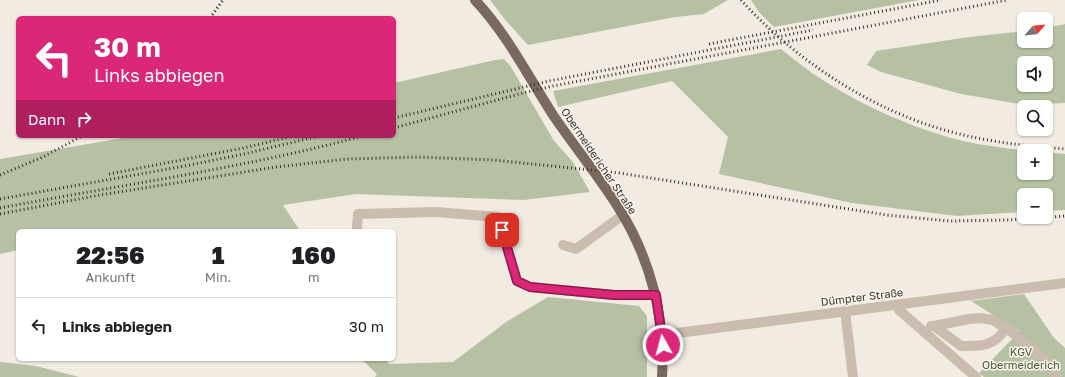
<!DOCTYPE html>
<html lang="de">
<head>
<meta charset="utf-8">
<style>
	:root { --surface:#fff; --page:#f6f6f6; --text:#202124; --muted:#757577; --line:#e0e0e0 }
	body { margin:0; font-family:"Golos Text",sans-serif; background:var(--page); color:var(--text); height:100vh; display:flex; flex-direction:column; font-size:15px; white-space:nowrap }
	* { box-sizing:border-box; margin:0 }
	p { font-size:13px; color:var(--muted) }
	.icon { flex:none; width:22px; height:22px; fill:none; stroke:currentColor; stroke-width:2; stroke-linecap:round; stroke-linejoin:round }
	.map { position:relative; flex:1; overflow:hidden }
	.side { position:absolute; left:16px; top:229px; width:380px; height:132px; display:flex; flex-direction:column; background:var(--surface); border-radius:6px; box-shadow:0 1px 3px #0004 }
	.side>* { flex:none }
	.guide { position:absolute; left:16px; top:16px; width:380px; height:122px; border-radius:6px; box-shadow:0 1px 3px #0004; background:#db2777; color:#fff; overflow:hidden }
	.needle { width:26px; rotate:63deg }
	.controls { position:absolute; left:1017px; top:12px; display:grid; gap:8px }
	.controls a { display:grid; place-items:center; width:36px; height:36px; border-radius:6px; background:var(--surface); box-shadow:0 1px 3px #0004; font-size:20px }
	.pin { position:absolute; display:grid; place-items:center; width:34px; height:34px; color:#fff; margin:-17px; border-radius:8px; box-shadow:0 2px 6px #0006 }
	.me { position:absolute; width:44px; margin:-22px; rotate:353deg; stroke-linejoin:round; filter:drop-shadow(0 0 3px #0008) }
	.turn { display:flex; align-items:center; gap:14px; height:84px; padding:0 12px; font-size:18px }
	.turn .icon { width:52px; height:52px; stroke-width:2.5 }
	.turn b { display:block; font-size:28px; line-height:34px }
	.then { display:flex; align-items:center; height:38px; padding:0 12px; background:#0003; gap:8px; font-size:15px }
	.eta { display:flex; justify-content:space-evenly; align-items:center; height:68px; text-align:center }
	.eta b { font-size:24px; font-weight:800; line-height:28px }
	ul { padding:0; list-style:none }
	li { display:flex; align-items:center; gap:12px; height:56px; padding:0 12px; border-top:1px solid var(--line) }
	li div { flex:1 }
	li b { display:block; font-size:15px }
	li em { font-style:normal }
	.map>svg:first-child { display:block }
	.green { fill:#b5c1a2; fill-rule:evenodd }
	.lines { fill:none; stroke-linecap:round; stroke-linejoin:round }
	.minor { stroke:#cabcae; stroke-width:10 }
	.major { stroke:#7a695e; stroke-width:10 }
	.rail { stroke:#39312c; stroke-width:3; stroke-dasharray:1 3; stroke-linecap:butt }
	.route-casing { stroke:#8e194d; stroke-width:10 }
	.route { stroke:#db2777; stroke-width:7 }
	.labels { text-anchor:middle; stroke-width:3; stroke-linejoin:round; paint-order:stroke }
	.street-label { font-size:11px; fill:#39312c; stroke:#faf5ee }
	.park-label { font-size:11px; fill:#475631; stroke:#faf5ee }
</style>
</head>
<body>
<div class="map">
<svg width="1065" height="377" viewBox="0 0 1065 377">
	<rect width="100%" height="100%" fill="#f2ebe2"/>
	<path class="green" d="M490 0H728L704 14 675 17 528 45 507 22Z
		M751 0H919L774 27 759 12Z
		M1065 24V103L1025 105 961 94 881 72 867 65 876 51 969 37 1024 31V41H1046V28ZM1024 63H1046V85H1024Z
		M781 49C791 57 801 65 812 73 850 99 894 120 938 134 968 144 1001 148 1032 151H1024V173H1046V152L1065 154V210L1046 211V195H1024V212L957 216 852 203 719 174 728 137 672 81 558 107 553 91Z
		M504 59 511 67 554 141 573 162 590 192 524 200 356 194 283 205 300 231H18V250L0 254V159L135 136H394V83L495 60Z
		M1024 294 1054 338 1065 348V377H984L979 373 1020 331 1009 325 971 301Z
		M548 297 639 306 647 316V377H375L377 374 361 359H385L389 364 453 362 506 322Z
		M0 362 36 366 79 377H0Z"/>
	<g class="lines">
		<path class="minor" d="M358 231 357 227 358 214 436 212 498 217 517 281 530 287 614 295H655
			M563 245 576 249 623 215
			M897 305 899 310 976 377
			M845 311 853 377
			M931 326H934L961 346C980 346 994 347 1005 329
			M934 326 969 319 981 318 993 320 1016 335 1049 364 1057 377
			M662 335 1065 283"/>
		<path class="major" d="M475 0C507 34 528 76 553 115 574 146 598 175 618 207 650 257 666 318 662 377"/>
		<path class="rail" d="M741 0C794 59 871 110 948 131 987 142 1026 146 1065 149
			M210 18 223 0
			M709 44 941 0
			M394 118 549 81 813 30
			M394 128 519 94 553 86 1007 0
			M109 174 243 148 294 136
			M0 175 43 157 82 136
			M0 199 185 166 244 154 319 136
			M0 208C121 185 244 168 363 136
			M0 214 100 195 276 167 347 159 417 157 494 160 619 173 887 215 949 221 1009 220 1065 216"/>
	</g>
	<g class="lines">
		<defs>
			<path id="route" d="M502 230 517 281 530 287 614 295H656L663 345"/>
		</defs>
		<use href="#route" class="route-casing"/>
		<use href="#route" class="route"/>
	</g>
	<g class="labels">
		<g class="street-label">
			<text transform="translate(599 161) rotate(56)" y="4">Obermeidericher Straße</text>
			<text transform="translate(862 297) rotate(-7)" y="4">Dümpter Straße</text>
		</g>
		<g class="park-label">
			<text x="1021" y="356">KGV<tspan x="1021" dy="13">Obermeiderich</tspan></text>
		</g>
	</g>
</svg>
<div class="controls">
<a><svg class="needle" viewBox="-14 -14 28 28"><path d="M0-13l5 13h-10z" fill="#e53935"/><path d="M0 13l5-13h-10z" fill="#757577"/></svg></a>
<a><svg class="icon" aria-label="sound" viewBox="0 0 24 24"><path d="M4 9h4l5-4v14l-5-4H4zM17 9q2 3 0 6"/></svg></a>
<a><svg class="icon" aria-label="search" viewBox="0 0 24 24"><circle cx="10" cy="10" r="6"/><path d="M15 15l6 6"/></svg></a>
<a>+</a>
<a>−</a>
</div>
<div class="pin" style="left:502px;top:230px;background:#d93025"><svg class="icon" aria-label="arrive" viewBox="0 0 24 24"><path d="M6 21V4h12l-3 4 3 4H6"/></svg></div>
<svg class="me" style="left:663px;top:345px" viewBox="-20 -20 40 40"><circle r="17" fill="#db2777" stroke="#fff" stroke-width="3"/><path d="M0-11L8 9 0 5-8 9z" fill="#fff"/></svg>
<div class="guide">
<div class="turn"><svg class="icon" aria-label="left" viewBox="0 0 24 24"><path d="M17 20v-9H6M10 6l-5 5 5 5"/></svg><div><b>30 m</b>Links abbiegen</div></div>
<div class="then">Dann<svg class="icon" aria-label="right" viewBox="0 0 24 24"><path d="M7 20v-9h11M14 6l5 5-5 5"/></svg></div>
</div>
<section class="side">
<div class="eta">
<div><b>22:56</b><p>Ankunft</p></div>
<div><b>1</b><p>Min.</p></div>
<div><b>160</b><p>m</p></div>
</div>
<ul>
<li><svg class="icon" aria-label="left" viewBox="0 0 24 24"><path d="M17 20v-9H6M10 6l-5 5 5 5"/></svg><div><b>Links abbiegen</b></div><em>30 m</em></li>
</ul>
</section>
</div>
</body>
</html>
